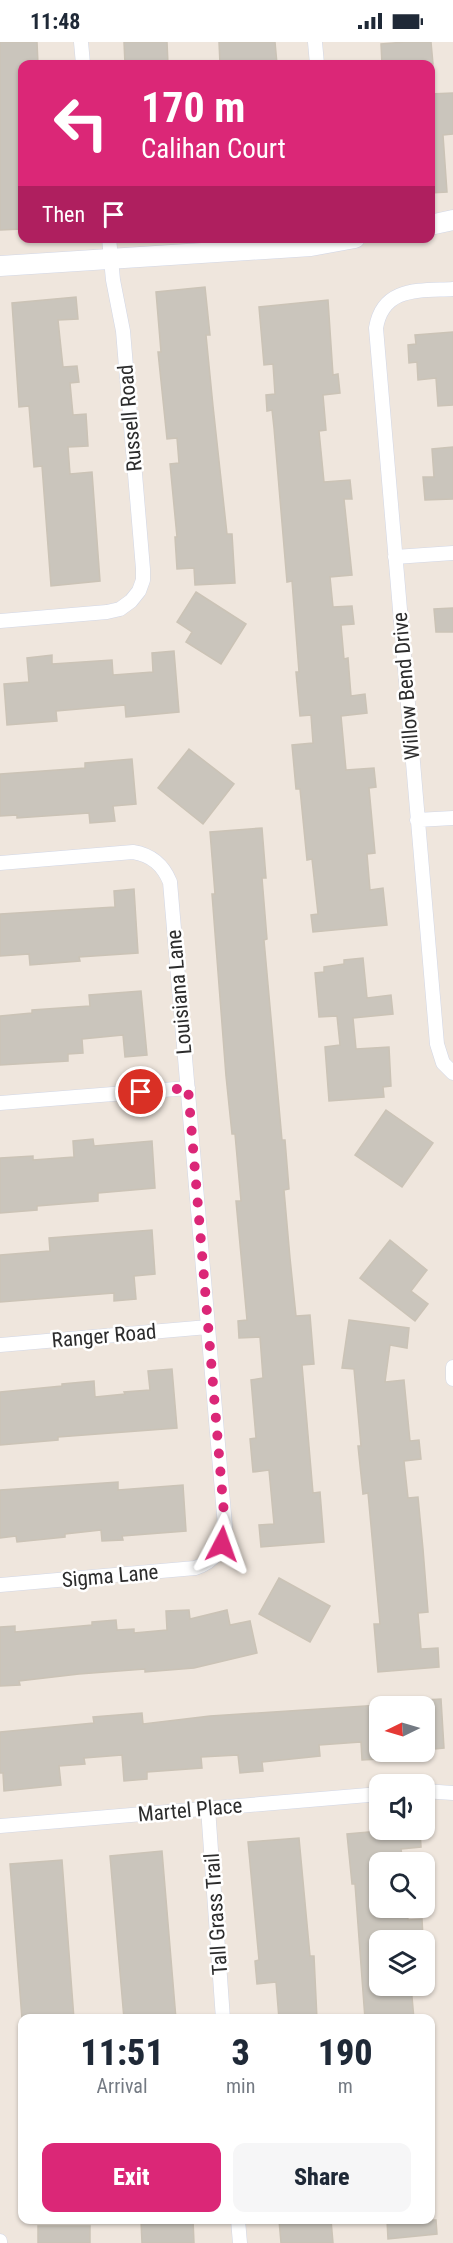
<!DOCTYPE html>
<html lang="en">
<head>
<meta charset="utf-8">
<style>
	:root { --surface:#fff; --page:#f6f6f7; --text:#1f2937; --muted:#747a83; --accent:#db2777 }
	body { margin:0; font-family:"Roboto Condensed",sans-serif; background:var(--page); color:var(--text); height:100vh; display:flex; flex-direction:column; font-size:22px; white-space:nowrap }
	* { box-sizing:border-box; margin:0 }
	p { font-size:20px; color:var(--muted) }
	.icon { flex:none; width:33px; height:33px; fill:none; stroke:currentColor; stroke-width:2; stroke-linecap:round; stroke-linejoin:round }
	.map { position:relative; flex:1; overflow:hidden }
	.panel { position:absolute; left:18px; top:1972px; width:417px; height:210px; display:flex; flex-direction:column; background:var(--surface); border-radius:12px; box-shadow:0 2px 4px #0004 }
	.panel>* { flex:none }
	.hud { position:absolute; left:18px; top:18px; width:417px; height:183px; border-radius:12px; box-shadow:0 2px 4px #0004; background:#db2777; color:#fff; overflow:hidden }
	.needle { width:39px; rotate:265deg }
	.tools { position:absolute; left:369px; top:1654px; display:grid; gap:12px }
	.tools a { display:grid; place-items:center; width:66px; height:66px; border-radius:12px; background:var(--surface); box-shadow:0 2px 4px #0004; font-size:30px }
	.pin { position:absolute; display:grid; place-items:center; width:51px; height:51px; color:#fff; margin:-26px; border:3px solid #fff; border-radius:50%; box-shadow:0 2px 6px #0007 }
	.me { position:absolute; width:66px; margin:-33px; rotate:4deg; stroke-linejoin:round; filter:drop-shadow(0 0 4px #0008) }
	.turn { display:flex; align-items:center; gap:21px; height:126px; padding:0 24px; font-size:27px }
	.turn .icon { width:78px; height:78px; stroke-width:2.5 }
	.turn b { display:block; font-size:42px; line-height:51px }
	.then { display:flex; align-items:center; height:57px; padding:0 24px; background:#0003; gap:12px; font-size:22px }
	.eta { display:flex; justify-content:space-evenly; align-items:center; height:102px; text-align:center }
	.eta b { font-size:36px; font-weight:800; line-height:42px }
	.cta { display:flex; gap:12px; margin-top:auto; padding:12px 24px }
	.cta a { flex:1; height:69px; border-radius:12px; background:var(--accent); color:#fff; font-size:24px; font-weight:800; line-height:69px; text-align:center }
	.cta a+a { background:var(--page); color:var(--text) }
	.status { display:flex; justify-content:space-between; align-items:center; height:42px; padding:0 30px; background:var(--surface); direction:ltr }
	.status svg { height:16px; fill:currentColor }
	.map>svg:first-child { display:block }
	.building { fill:#cac5bc; stroke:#cbc3b6; stroke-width:1.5 }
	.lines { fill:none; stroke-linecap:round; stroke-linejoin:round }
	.street-casing { stroke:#d2d7e6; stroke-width:15 }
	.secondary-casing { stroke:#d2d7e6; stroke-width:21 }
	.street { stroke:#fff; stroke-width:14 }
	.secondary { stroke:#fff; stroke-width:20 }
	.route { stroke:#db2777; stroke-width:10; stroke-dasharray:0 18 }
	.labels { text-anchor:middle; stroke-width:5; stroke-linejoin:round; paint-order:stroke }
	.street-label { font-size:21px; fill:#2c2c2c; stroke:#fff }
</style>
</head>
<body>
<div class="status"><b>11:48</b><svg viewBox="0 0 49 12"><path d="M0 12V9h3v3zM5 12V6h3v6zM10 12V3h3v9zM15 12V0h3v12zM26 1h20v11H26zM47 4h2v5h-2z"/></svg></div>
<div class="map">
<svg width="453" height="2201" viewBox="0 0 453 2201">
	<rect width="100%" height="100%" fill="#efe6dd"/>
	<path class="building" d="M0 0H37L38 22H22V187L0 188Z
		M124 0H167L168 22H125Z
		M219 0H275L277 22H220Z
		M405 0H431L433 22H382L381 2Z
		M453 51V92L443 93 447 150 430 151V52Z
		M205 245 210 293H206L213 364 227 492H232L235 541 195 543 194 526 177 527 175 495H177L170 422 179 421 177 396 167 397 158 310H161L156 250Z
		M76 255 78 277 58 278 63 325 77 324 79 340 70 341 73 373 86 372 88 404 68 405 70 432 92 430 100 539 51 544 42 424 34 425 29 364 19 365 12 261Z
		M328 258 333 333 338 332 340 351 323 353 326 388 319 389 324 440 350 438 352 457H344L352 533 330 535 333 565 352 564 354 582 341 583 344 617 348 616 351 654 365 652 367 671 341 674 346 728 374 726 376 745 369 746 375 811 367 812 370 848 383 846 387 883 313 890 311 873 318 872 312 817 307 818 300 747H296L292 703 313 701 311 673 300 674 296 630H299L292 539 287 540 274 386 272 368 267 369 266 353 275 352 273 322 264 323 259 265Z
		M453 290V363L438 364 436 336 418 338 417 320 409 321 408 303 416 302 415 293Z
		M453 405V457L425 458 423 435H434L432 407Z
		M196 550 246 582 221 622 186 600 192 590 177 580Z
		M453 566V590H436L434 567Z
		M174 609 179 670 126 675 125 663 56 669 57 679 7 683 4 642 29 640 27 616 52 613V622L112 618 113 633 153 630 152 611Z
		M189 707 234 742 203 782 158 746Z
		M132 717 136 762 113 764 115 779 90 781 89 771 17 776V773L0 774V732L85 726V721Z
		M262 786 266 836H262L267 897 264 898 282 1098H285L289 1147 284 1148 290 1216 296 1274 310 1273 314 1322 302 1323 313 1451 320 1450 324 1500 261 1505 259 1483 274 1482 269 1428 253 1430 250 1397 256 1396 251 1338 263 1336 260 1295 239 1296 238 1279 247 1278 236 1159H241L235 1092H232L226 1034 212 852H215L210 790Z
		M134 847 138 911 79 915 80 919 30 923 29 912 0 914V872L115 865 114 849Z
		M363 916 367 956 391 953 393 972 353 976 356 1007 389 1005 391 1044 383 1045 384 1055 329 1059 325 1005 340 1003 337 974 319 975 315 931 324 930V925L344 922V918Z
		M141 949 147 1013 125 1015 123 993 82 997 83 1011 68 1012V1019L0 1023V974L32 971V968L90 964 89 953Z
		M386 1068 433 1101 402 1145 355 1113Z
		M93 1097 94 1104 152 1099 155 1146 98 1151V1159L37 1164V1168L0 1171V1116L33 1114V1118L74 1115 73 1099Z
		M152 1188 155 1232 134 1234 136 1257 114 1259V1251L0 1260V1213L50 1209 49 1196Z
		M390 1198 427 1228 411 1249 428 1262 415 1279 360 1236Z
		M349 1278 409 1286 407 1306 390 1303 385 1340 404 1338 410 1399 419 1398 421 1417 404 1419 408 1456 418 1455 423 1507 428 1570 418 1571 421 1607 438 1606 439 1625 378 1630 374 1582H380L368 1451 363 1452 358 1404H361L354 1327 342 1326Z
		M172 1327 177 1386 58 1395V1398L0 1403V1350L62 1344V1342L94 1339 95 1355 125 1352 124 1350 150 1348 148 1329Z
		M118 1440V1448L183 1443 186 1489 122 1494 123 1498 102 1499 101 1488 65 1492V1495L17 1500 16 1494 0 1496V1448Z
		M279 1536 330 1564 310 1600 259 1572Z
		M189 1568 190 1577 227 1568 230 1583 250 1579 257 1611 194 1626 145 1630V1627L79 1632 19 1639 20 1643 0 1644V1585L15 1584V1590L92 1583V1580L116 1578 117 1588 134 1587V1591L167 1588 166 1569Z
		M441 1657 444 1706 424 1708V1658Z
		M380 1663V1717L362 1718 361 1700 319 1703 320 1714 262 1720 263 1729 240 1731 238 1713 201 1715 202 1726 147 1730V1737L124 1739 122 1713 84 1716 85 1722 59 1724 61 1743 4 1749 3 1731H0V1690L94 1681 93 1675 142 1671 143 1682 210 1674Z
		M391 1788H420L421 1805 401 1807 403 1821H380V1866H407L408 1878 422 1877 423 1896 380 1899V1944H411L414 1977H365L355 1842H352L347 1792Z
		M299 1796 310 1914H314L317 1977H279L276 1940 257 1942 255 1919 259 1918 248 1800Z
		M162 1809 176 1977H124L110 1814Z
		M62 1818 74 1977H22L10 1822Z
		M193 2178 194 2201H142L141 2179Z
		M279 2178H331L333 2201H281Z
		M387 2178H436L437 2192 388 2197Z
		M38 2184H90V2201H38Z"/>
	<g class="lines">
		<defs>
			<path id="street" d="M81 0 83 22
				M315 0 317 22
				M453 247C420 249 383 244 376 286L437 1002 443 1021 453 1031
				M395 515 453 511
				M0 579 107 570 120 567 131 559 139 549 143 538V527L123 289 113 238 109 196
				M417 778 453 776
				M0 821 133 810C152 813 163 823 170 840L225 1484C225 1505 214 1520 195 1526L0 1543
				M0 1061 188 1046
				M0 1303 208 1285
				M453 1325V1337
				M424 1749 453 1751
				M208 1766 223 1977
				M0 1784 380 1752
				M238 2178 240 2201
				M0 2199V2201"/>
			<path id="secondary" d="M430 183 453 178
				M0 224 311 204 355 196"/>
		</defs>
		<use href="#street" class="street-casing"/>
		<use href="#secondary" class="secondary-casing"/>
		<use href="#street" class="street"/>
		<use href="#secondary" class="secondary"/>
	</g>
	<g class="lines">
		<path class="route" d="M141 1050 188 1046 225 1484 222 1502"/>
	</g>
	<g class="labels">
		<g class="street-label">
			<text transform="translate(130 376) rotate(-95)" y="7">Russell Road</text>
			<text transform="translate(406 644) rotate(-95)" y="7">Willow Bend Drive</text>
			<text transform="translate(179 950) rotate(-95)" y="7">Louisiana Lane</text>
			<text transform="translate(104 1294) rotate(-5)" y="7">Ranger Road</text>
			<text transform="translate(110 1534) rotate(-5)" y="7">Sigma Lane</text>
			<text transform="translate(190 1768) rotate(-5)" y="7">Martel Place</text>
			<text transform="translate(216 1872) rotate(-94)" y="7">Tall Grass Trail</text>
		</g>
	</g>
</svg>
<div class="tools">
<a><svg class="needle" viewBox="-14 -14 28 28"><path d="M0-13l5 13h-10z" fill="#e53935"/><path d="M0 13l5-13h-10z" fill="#747a83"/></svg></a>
<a><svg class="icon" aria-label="sound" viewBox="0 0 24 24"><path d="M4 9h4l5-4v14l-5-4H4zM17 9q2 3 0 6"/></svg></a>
<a><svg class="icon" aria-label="search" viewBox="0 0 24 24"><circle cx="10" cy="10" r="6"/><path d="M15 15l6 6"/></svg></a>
<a><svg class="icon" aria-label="layers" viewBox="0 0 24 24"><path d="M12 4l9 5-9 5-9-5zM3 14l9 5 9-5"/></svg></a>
</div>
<div class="pin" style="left:141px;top:1050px;background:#d93025"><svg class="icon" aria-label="arrive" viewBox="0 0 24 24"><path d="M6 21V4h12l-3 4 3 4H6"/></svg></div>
<svg class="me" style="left:222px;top:1502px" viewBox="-20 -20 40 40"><path d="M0-17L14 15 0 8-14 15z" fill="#db2777" stroke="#fff" stroke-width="4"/></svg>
<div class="hud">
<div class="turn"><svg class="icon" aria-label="left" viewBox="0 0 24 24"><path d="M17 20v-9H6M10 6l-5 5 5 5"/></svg><div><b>170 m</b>Calihan Court</div></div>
<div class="then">Then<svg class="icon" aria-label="arrive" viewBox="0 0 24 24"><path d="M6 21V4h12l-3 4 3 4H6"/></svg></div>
</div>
<section class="panel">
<div class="eta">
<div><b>11:51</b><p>Arrival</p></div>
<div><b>3</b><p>min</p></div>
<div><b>190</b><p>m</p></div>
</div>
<div class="cta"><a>Exit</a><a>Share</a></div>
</section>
</div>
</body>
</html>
